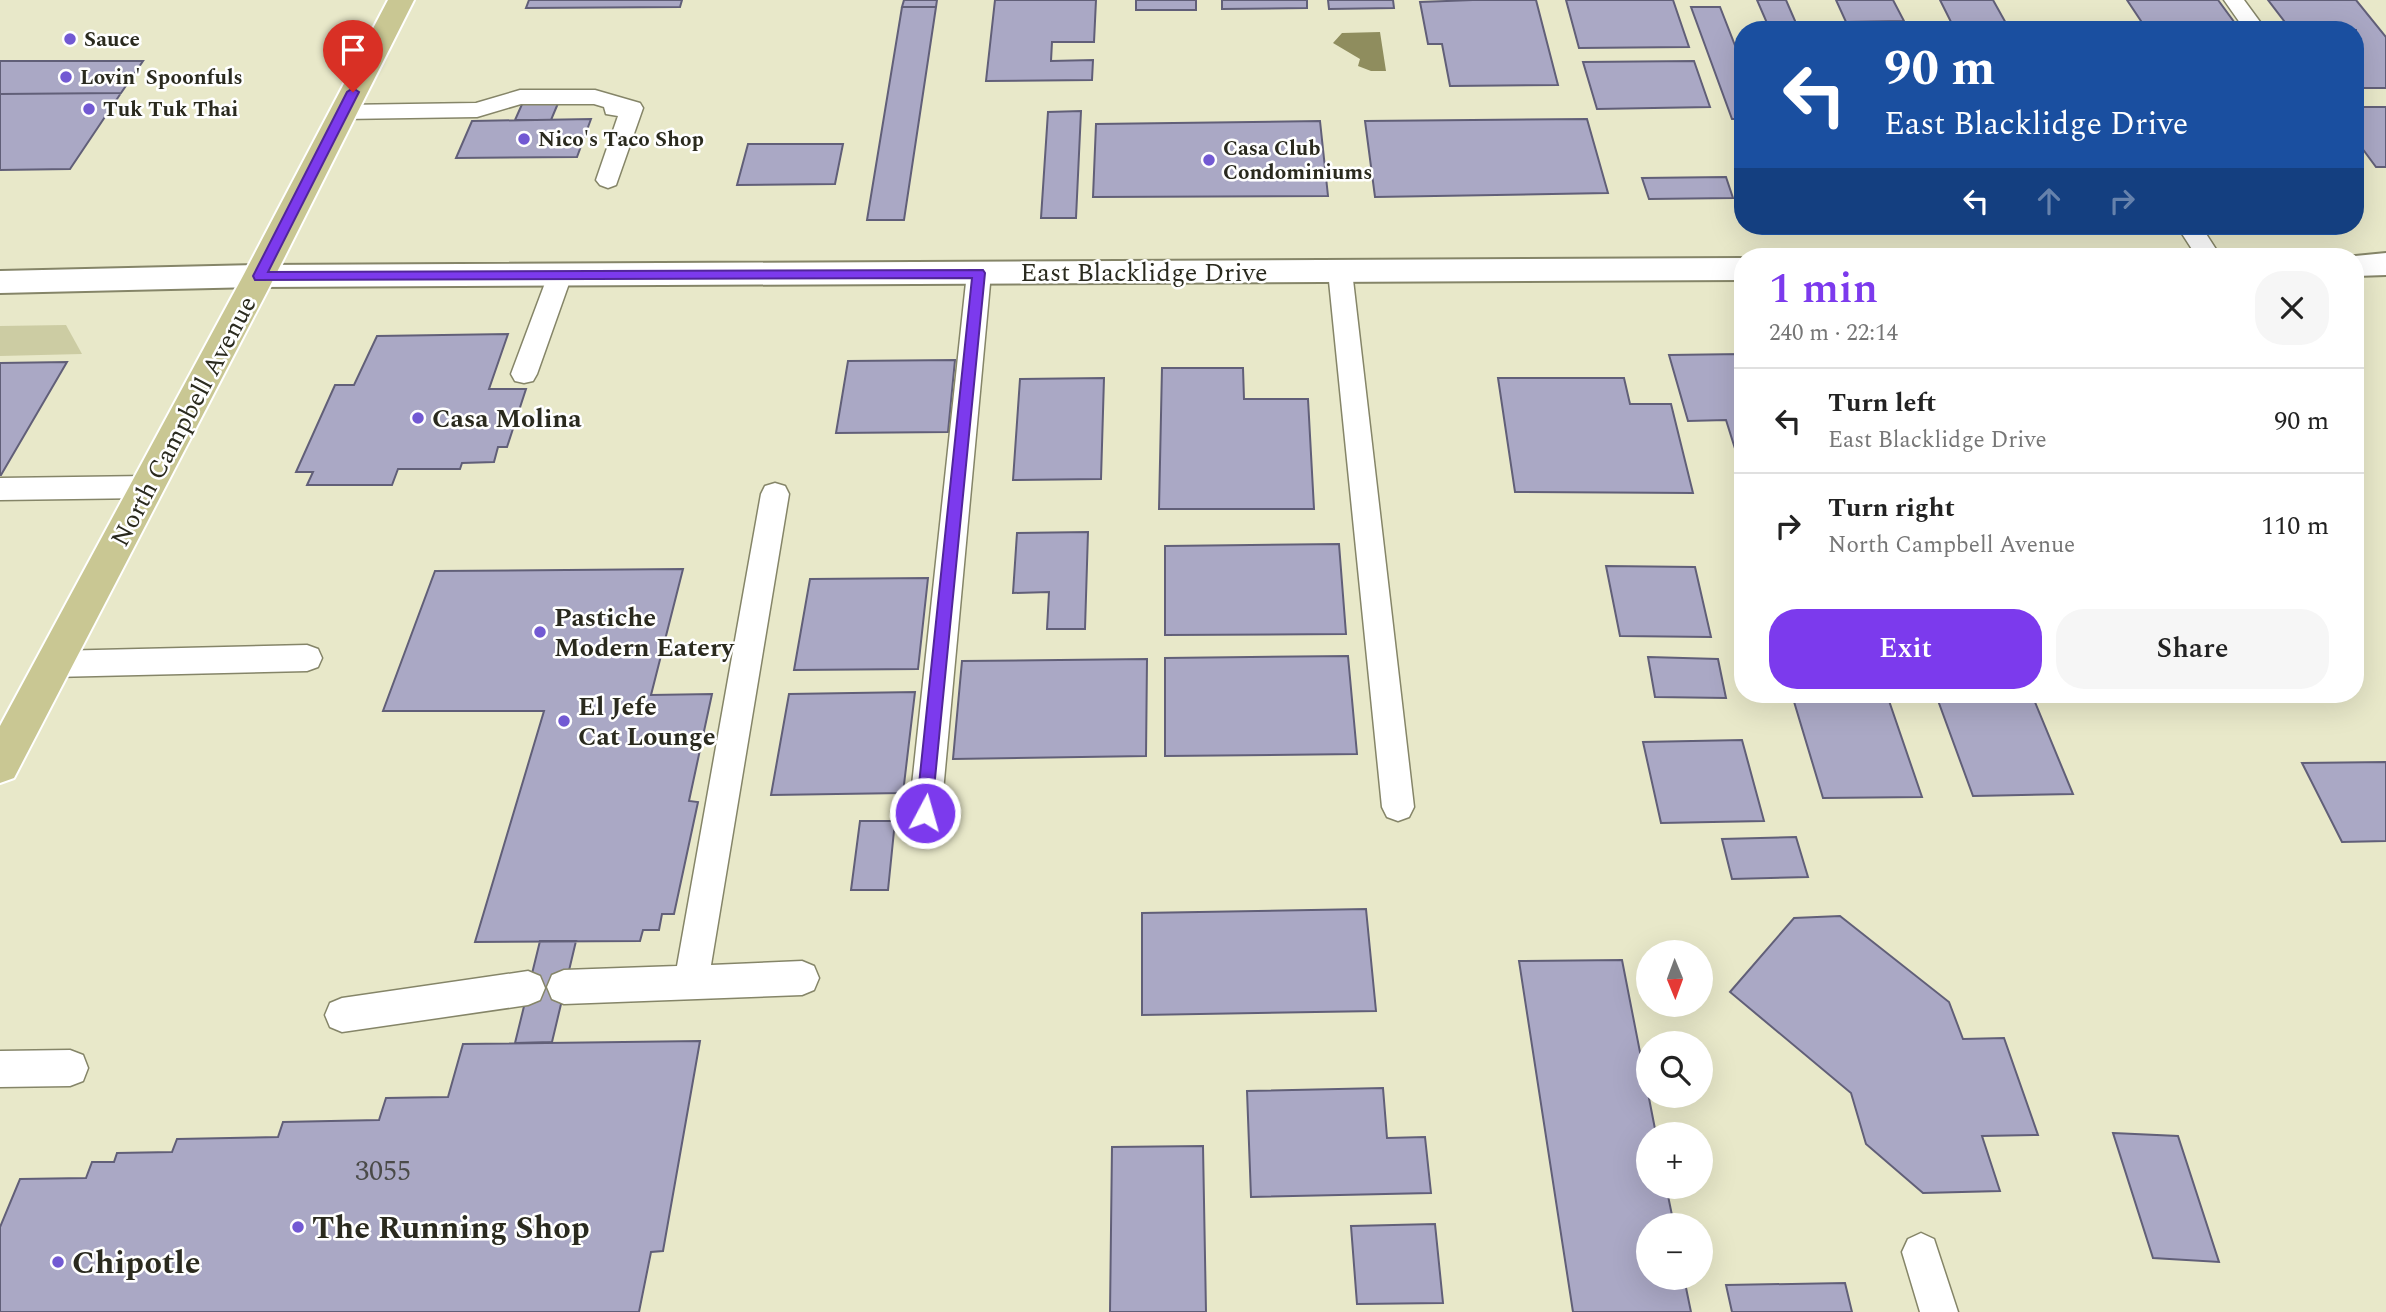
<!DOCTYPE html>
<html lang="en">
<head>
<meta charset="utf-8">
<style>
	:root { --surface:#fff; --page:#f6f6f6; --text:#222; --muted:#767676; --line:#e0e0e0; --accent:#7c3aed }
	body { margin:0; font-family:Spectral,serif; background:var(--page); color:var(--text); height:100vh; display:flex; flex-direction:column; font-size:26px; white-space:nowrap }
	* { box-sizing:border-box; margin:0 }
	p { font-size:23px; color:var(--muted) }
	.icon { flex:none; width:38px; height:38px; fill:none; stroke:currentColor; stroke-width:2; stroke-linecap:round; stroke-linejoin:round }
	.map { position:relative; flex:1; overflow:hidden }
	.panel { position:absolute; left:1734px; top:248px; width:630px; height:455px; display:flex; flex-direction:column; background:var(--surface); border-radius:28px; box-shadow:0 7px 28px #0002 }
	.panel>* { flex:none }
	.banner { position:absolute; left:1734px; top:21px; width:630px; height:214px; border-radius:28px; box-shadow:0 7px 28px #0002; background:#1a4fa0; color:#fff; overflow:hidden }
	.needle { width:46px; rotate:179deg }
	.buttons { position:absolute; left:1636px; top:940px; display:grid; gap:14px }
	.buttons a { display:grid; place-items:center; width:77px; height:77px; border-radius:50%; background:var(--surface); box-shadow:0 7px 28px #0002; font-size:35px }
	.pin { position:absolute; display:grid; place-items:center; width:60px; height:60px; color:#fff; margin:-72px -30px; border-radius:50% 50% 50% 0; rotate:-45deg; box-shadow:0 0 7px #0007 }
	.pin .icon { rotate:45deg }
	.me { position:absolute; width:77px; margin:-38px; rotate:6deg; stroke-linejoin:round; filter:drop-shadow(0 0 5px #0008) }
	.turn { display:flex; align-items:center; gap:24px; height:147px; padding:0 35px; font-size:32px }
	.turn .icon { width:91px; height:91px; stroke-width:2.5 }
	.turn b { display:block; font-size:49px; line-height:60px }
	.lanes { display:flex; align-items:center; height:66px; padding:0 35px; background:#0003; justify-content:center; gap:35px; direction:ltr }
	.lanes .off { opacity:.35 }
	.round { display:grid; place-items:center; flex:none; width:74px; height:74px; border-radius:28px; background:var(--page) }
	.overview { display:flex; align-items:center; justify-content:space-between; height:119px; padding:0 35px }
	h1 { font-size:42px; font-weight:600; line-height:52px; color:var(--accent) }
	.primary-button { display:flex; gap:14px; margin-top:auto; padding:14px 35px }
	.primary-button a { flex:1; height:80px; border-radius:28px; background:var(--accent); color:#fff; font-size:28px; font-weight:600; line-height:80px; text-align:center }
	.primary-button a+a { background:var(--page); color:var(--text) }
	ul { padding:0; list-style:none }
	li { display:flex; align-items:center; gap:21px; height:105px; padding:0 35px; border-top:2px solid var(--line) }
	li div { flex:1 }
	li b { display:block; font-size:26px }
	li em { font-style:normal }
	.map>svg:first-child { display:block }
	.green { fill:#cccca3 }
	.water { fill:#8f8d5e }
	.building { fill:#aaa8c5; stroke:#615f78; stroke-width:2 }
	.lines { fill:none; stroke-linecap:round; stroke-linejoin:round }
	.lane-casing { stroke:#858568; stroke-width:3 }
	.street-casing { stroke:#858568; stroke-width:4 }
	.primary-casing { stroke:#fff; stroke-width:4 }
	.lane { fill:#fff; fill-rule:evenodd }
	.street { fill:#fff; fill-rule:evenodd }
	.primary { fill:#c9c793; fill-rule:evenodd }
	.route { fill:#7c3aed; stroke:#51269a; stroke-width:2 }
	.poi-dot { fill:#7259d3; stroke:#fff; stroke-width:2.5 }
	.labels { text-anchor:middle; stroke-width:5; stroke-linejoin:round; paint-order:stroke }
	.far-poi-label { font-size:21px; font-weight:bold; fill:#2a2a1e; stroke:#fff; text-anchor:start }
	.street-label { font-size:26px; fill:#2a2a1e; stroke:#fff }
	.poi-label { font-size:26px; font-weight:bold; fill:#2a2a1e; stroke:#fff; text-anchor:start }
	.near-number-label { font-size:28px; fill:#4a4a48 }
	.near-poi-label { font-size:32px; font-weight:bold; fill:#2a2a1e; stroke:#fff; text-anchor:start }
</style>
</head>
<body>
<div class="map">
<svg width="2386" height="1312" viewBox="0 0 2386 1312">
	<rect width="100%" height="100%" fill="#e8e8c9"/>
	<path class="green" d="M66 325 82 354 0 356V326Z"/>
	<path class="water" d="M1380 32 1386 71H1371L1358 66 1360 59 1333 43 1342 33Z"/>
	<path class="building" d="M529 0H682L680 7 526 8Z
		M904 0H937L936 7H902Z
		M995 0H1096L1094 42H1052L1051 61 1093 60 1092 80 986 81Z
		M1136 0H1196V10H1136Z
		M1222 0H1307V8L1222 9Z
		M1328 0H1393L1394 8 1329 9Z
		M1473 0H1536L1558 85 1450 86 1442 44H1428L1420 2Z
		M1566 0H1673L1689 47 1579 48Z
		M1757 0H1786L1799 30H1770Z
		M1836 0H1893L1904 21 1846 22Z
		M1940 0H1993L2007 25 1953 26Z
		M2127 0H2218L2240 30H2147Z
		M2268 0H2356L2386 37V88H2356V30H2291Z
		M902 7H936L904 220H867Z
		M1691 7H1720L1743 66V119H1732Z
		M0 61H143L121 93 0 94Z
		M1694 61 1710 107 1597 109 1583 62Z
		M121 93 70 169 0 170V94Z
		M559 101 551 120H515L523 102Z
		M2356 107H2386V167H2376L2356 140Z
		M1081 111 1076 218H1041L1048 112Z
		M591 119 577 157 456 158 472 121Z
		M1587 119 1608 193 1375 197 1365 121Z
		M1320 121 1328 196 1093 197 1096 124Z
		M748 144H843L835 184 737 185Z
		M1726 177 1733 198 1649 199 1642 178Z
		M508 334 489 389H526L507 447H498L494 462 462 463 460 469H398L392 485H307L313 472H296L335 385H354L377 336Z
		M1742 354 1743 455H1737L1726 420 1688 421 1669 355Z
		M955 360 948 432 836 433 848 361Z
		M67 362 1 475H0V363Z
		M1162 368H1243L1244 399H1308L1314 509H1159Z
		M1104 378 1101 479 1013 480 1020 379Z
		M1498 378H1624L1630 404H1671L1693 493 1515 492Z
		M1088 532 1085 629H1047L1049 592 1013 593 1017 533Z
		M1339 544 1346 634 1165 635V546Z
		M1606 566 1695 567 1711 637 1620 636Z
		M683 569 651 695 712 694 689 801 698 802 674 914H662L659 930H643L640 941 475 942 544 711H383L435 571Z
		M928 578 918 669 794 670 810 579Z
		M1348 656 1357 754 1165 756V658Z
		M1648 657 1718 659 1726 698 1655 697Z
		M1147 659 1146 756 953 759 962 661Z
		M915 692 903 793 771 795 789 694Z
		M1792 695H1887L1922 797 1823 798Z
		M1936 695H2032L2073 794 1973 796Z
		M1742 740 1764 821 1661 823 1643 742Z
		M2386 762V841L2342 842 2302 763Z
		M860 821H895L888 890H851Z
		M1796 837 1808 877 1732 879 1722 839Z
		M1366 909 1376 1011 1142 1015V913Z
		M1840 916 1949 1002 1963 1039 2004 1038 2038 1135 1982 1136 2000 1191 1923 1193 1866 1144 1851 1093 1730 992 1794 918Z
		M540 941H576L552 1042 515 1043Z
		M1622 960 1656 1134H1648V1186H1666L1674 1225H1648V1278H1684L1691 1312H1573L1519 961Z
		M700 1041 663 1251 651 1252 639 1312H0V1227L20 1179 86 1178 92 1162H114L117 1153 172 1152 177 1139 278 1137 283 1122 379 1120 386 1098 448 1097 463 1044Z
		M1383 1088 1387 1138 1425 1137 1431 1193 1251 1197 1247 1091Z
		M2113 1133 2178 1136 2219 1262 2153 1258Z
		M1203 1146 1206 1312H1110L1112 1147Z
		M1435 1224 1443 1303 1357 1304 1351 1226Z
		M1845 1283 1852 1312H1732L1726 1285Z"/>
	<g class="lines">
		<defs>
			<path id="lane" d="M2224 0H2244L2266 30H2245Z
				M520 90H595L640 103 643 108 616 185 608 188 600 185 596 180 618 116 606 114 604 107 594 104H521L477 117 343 119 335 117 332 112 335 107 343 105 476 103Z
				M2177 226H2201L2221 257H2197Z
				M1340 263 1349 265 1352 271 1414 807 1409 817 1398 821 1387 817 1382 807 1328 271 1331 265Z
				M979 265 988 267 991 273 941 813 936 823 925 828 914 823 909 813 967 273 970 267Z
				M560 267 569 269 572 275 537 374 533 381 524 383 515 381 511 374 548 275 551 269Z
				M147 476 157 479 161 487 157 495 147 498 0 500V478Z
				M775 483 785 486 789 494 711 965 802 961 814 966 819 978 814 990 802 995 564 1004 552 999 547 987 552 975 564 970 677 966 761 494 765 486Z
				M307 645 318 649 322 658 318 667 307 671 53 677 42 673 38 664 42 655 53 651Z
				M528 971 540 976 545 988 540 1000 528 1005 342 1032 330 1027 325 1015 330 1003 342 998Z
				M70 1050 83 1055 88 1068 83 1081 70 1086 0 1087V1051Z
				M1921 1233 1934 1239 1958 1312H1920L1902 1252 1908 1239Z"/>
			<path id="street" d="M2386 253V275L2356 276V257H2345Z
				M1743 258V280L259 287 0 293V271L259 265Z"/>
			<path id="primary" d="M388 0H414L275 276 14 778 0 783V726L243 276Z"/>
		</defs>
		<use href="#lane" class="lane-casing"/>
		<use href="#street" class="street-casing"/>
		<use href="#primary" class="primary-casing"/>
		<use href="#lane" class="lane"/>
		<use href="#street" class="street"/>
		<use href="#primary" class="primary"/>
	</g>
	<path class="route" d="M353 88 359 92 268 272 983 270 985 273 931 819 925 821 919 819 916 813 972 278 255 280 253 276 347 92Z"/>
	<g class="poi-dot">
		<circle cx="70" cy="39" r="7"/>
		<circle cx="66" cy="77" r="7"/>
		<circle cx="89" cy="109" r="7"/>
		<circle cx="524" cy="139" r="7"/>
		<circle cx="1209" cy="160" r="7"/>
		<circle cx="418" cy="418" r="7"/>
		<circle cx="540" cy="632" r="7"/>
		<circle cx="564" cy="721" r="7"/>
		<circle cx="298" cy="1227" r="7"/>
		<circle cx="58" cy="1262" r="7"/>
	</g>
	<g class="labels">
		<g class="far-poi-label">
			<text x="84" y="46">Sauce</text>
			<text x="80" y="84">Lovin' Spoonfuls</text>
			<text x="103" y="116">Tuk Tuk Thai</text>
			<text x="538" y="146">Nico's Taco Shop</text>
			<text x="1223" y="155">Casa Club<tspan x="1223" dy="24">Condominiums</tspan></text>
		</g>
		<g class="street-label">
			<text x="1144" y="281">East Blacklidge Drive</text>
			<text transform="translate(183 421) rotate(-62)" y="9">North Campbell Avenue</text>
		</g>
		<g class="poi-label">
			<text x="432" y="427">Casa Molina</text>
			<text x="554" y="626">Pastiche<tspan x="554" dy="30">Modern Eatery</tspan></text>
			<text x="578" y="715">El Jefe<tspan x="578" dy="30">Cat Lounge</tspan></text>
		</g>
		<g class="near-number-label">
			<text x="383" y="1180">3055</text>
		</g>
		<g class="near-poi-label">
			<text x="312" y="1238">The Running Shop</text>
			<text x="72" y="1273">Chipotle</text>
		</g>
	</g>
</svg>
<div class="buttons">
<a><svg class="needle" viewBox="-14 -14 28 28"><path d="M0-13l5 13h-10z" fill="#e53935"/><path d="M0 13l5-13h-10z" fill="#767676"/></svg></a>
<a><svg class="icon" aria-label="search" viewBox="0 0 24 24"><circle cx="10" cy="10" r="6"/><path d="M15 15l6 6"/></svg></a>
<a>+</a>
<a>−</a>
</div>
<div class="pin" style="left:353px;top:92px;background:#d93025"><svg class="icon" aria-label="arrive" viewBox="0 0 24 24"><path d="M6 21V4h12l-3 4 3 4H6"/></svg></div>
<svg class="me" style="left:925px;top:813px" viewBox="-20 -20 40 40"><circle r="17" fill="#7c3aed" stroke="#fff" stroke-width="3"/><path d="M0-11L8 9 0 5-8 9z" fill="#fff"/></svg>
<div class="banner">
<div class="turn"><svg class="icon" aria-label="left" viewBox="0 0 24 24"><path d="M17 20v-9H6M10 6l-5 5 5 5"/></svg><div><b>90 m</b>East Blacklidge Drive</div></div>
<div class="lanes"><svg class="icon" aria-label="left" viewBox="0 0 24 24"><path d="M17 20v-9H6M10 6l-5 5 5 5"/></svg><svg class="icon off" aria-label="ahead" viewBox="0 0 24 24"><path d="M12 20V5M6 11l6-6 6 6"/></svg><svg class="icon off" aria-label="right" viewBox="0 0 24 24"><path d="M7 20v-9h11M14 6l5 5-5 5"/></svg></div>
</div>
<section class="panel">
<div class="overview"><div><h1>1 min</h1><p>240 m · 22:14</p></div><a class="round"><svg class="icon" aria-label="close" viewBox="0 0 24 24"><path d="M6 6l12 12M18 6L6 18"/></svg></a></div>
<ul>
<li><svg class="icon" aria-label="left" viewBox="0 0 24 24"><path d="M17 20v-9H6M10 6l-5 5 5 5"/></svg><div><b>Turn left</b><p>East Blacklidge Drive</p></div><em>90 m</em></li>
<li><svg class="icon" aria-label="right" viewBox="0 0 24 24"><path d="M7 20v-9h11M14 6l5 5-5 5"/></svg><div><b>Turn right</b><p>North Campbell Avenue</p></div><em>110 m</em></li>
</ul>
<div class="primary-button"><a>Exit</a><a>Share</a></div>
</section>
</div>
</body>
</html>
